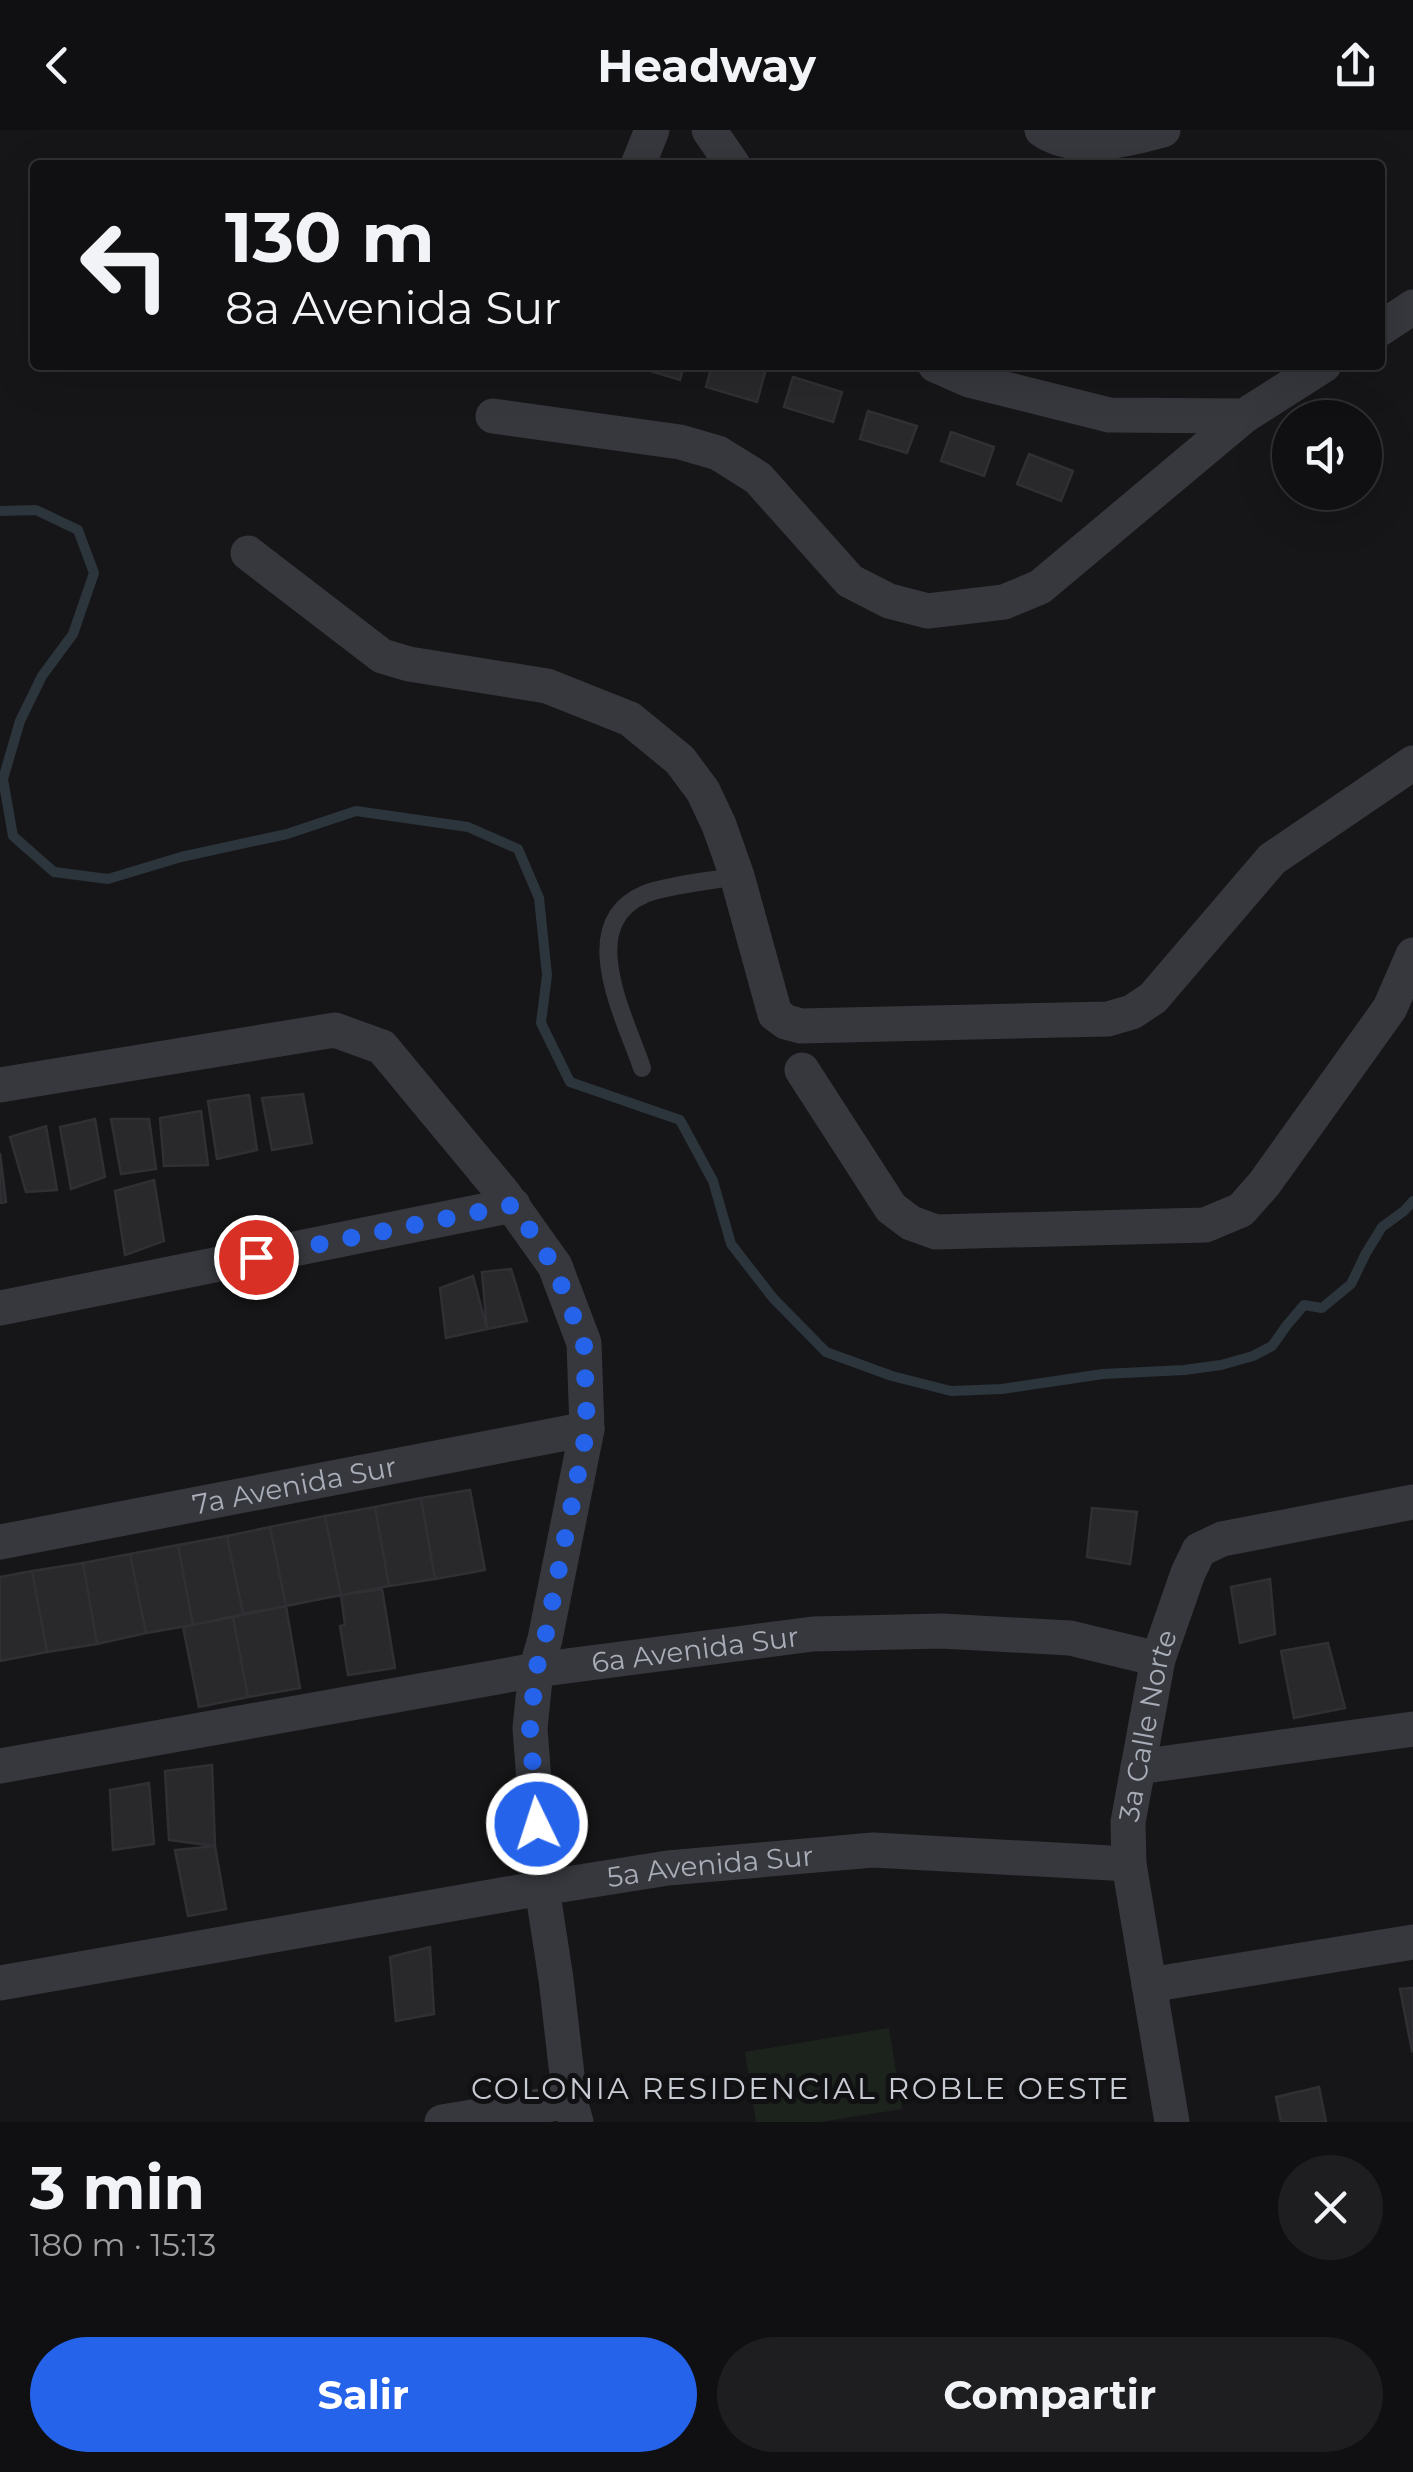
<!DOCTYPE html>
<html lang="es">
<head>
<meta charset="utf-8">
<style>
	:root { --surface:#101012; --page:#1e1e20; --text:#f1f3f6; --muted:#9c9d9f; --line:#303032; --accent:#2563eb }
	body { margin:0; font-family:Montserrat,sans-serif; background:var(--page); color:var(--text); height:100vh; display:flex; flex-direction:column; font-size:38px; white-space:nowrap }
	* { box-sizing:border-box; margin:0 }
	p { font-size:32px; color:var(--muted) }
	.icon { flex:none; width:55px; height:55px; fill:none; stroke:currentColor; stroke-width:2; stroke-linecap:round; stroke-linejoin:round }
	.map { position:relative; height:1992px; overflow:hidden }
	.panel { display:flex; flex-direction:column; background:var(--surface); flex:1 }
	.panel>* { flex:none }
	.hud { position:absolute; left:30px; top:30px; width:1355px; height:210px; border-radius:10px; box-shadow:0 10px 40px #0002,0 0 0 2px var(--line); background:#101012; color:var(--text); overflow:hidden }
	.fabs { position:absolute; left:1272px; top:270px; display:grid; gap:20px }
	.fabs a { display:grid; place-items:center; width:110px; height:110px; border-radius:50%; background:var(--surface); box-shadow:0 10px 40px #0002,0 0 0 2px var(--line); font-size:50px }
	.pin { position:absolute; display:grid; place-items:center; width:85px; height:85px; color:#fff; margin:-42px; border:5px solid #fff; border-radius:50%; box-shadow:0 2px 10px #0007 }
	.me { position:absolute; width:110px; margin:-55px; rotate:356deg; stroke-linejoin:round; filter:drop-shadow(0 0 8px #0008) }
	.turn { display:flex; align-items:center; gap:35px; height:210px; padding:0 30px; font-size:45px }
	.turn .icon { width:130px; height:130px; stroke-width:2.5 }
	.turn b { display:block; font-size:70px; line-height:85px }
	.round { display:grid; place-items:center; flex:none; width:105px; height:105px; border-radius:52px; background:var(--page) }
	.summary { display:flex; align-items:center; justify-content:space-between; height:170px; padding:0 30px }
	h1 { font-size:60px; font-weight:700; line-height:75px }
	.button { display:flex; gap:20px; margin-top:auto; padding:20px 30px }
	.button a { flex:1; height:115px; border-radius:60px; background:var(--accent); color:#fff; font-size:40px; font-weight:700; line-height:115px; text-align:center }
	.button a+a { background:var(--page); color:var(--text) }
	header { display:flex; justify-content:space-between; align-items:center; height:130px; padding:0 30px; background:var(--surface); font-size:45px; font-weight:700 }
	.map>svg:first-child { display:block }
	.green { fill:#1c231d }
	.lines { fill:none; stroke-linecap:round; stroke-linejoin:round }
	.stream { stroke:#2c353c; stroke-width:10 }
	.building { fill:#29292c; stroke:#303034; stroke-width:2.5 }
	.lane { stroke:#37383d; stroke-width:18 }
	.street { stroke:#37383d; stroke-width:35 }
	.route { stroke:#2563eb; stroke-width:18; stroke-dasharray:0 32.4 }
	.labels { text-anchor:middle; stroke-width:10; stroke-linejoin:round; paint-order:stroke }
	.street-label { font-size:28px; fill:#a8adb8; stroke:#111113 }
	.neighbourhood-label { font-size:30px; letter-spacing:2.5px; fill:#c9ccd4; stroke:#111113 }
</style>
</head>
<body>
<header><svg class="icon" aria-label="back" viewBox="0 0 24 24"><path d="M15 5l-7 7 7 7"/></svg>Headway<svg class="icon" aria-label="share" viewBox="0 0 24 24"><path d="M12 15V3M7 8l5-5 5 5M5 13v7h14v-7"/></svg></header>
<div class="map">
<svg width="1413" height="1992" viewBox="0 0 1413 1992">
	<rect width="100%" height="100%" fill="#161618"/>
	<path class="green" d="M889 1898 902 1979 820 1992H756L745 1922Z"/>
	<g class="lines">
		<path class="stream" d="M0 381 36 380 78 400 94 443 73 504 42 546 20 591 3 649 13 706 54 742 108 749 181 727 287 704 356 681 468 697 518 719 539 768 547 845 541 893 570 952 680 990 713 1051 731 1114 773 1168 826 1222 892 1246 951 1261 1002 1259 1103 1244 1184 1240 1221 1235 1253 1226 1272 1216 1287 1195 1304 1175 1322 1178 1351 1154 1366 1123 1382 1097 1404 1081 1413 1071"/>
	</g>
	<path class="building" d="M631 235H684L680 250Z
		M712 235H751L766 239 757 272 706 257Z
		M793 247 842 262 833 292 784 277Z
		M868 281 917 296 907 323 860 309Z
		M951 302 994 317 984 346 941 331Z
		M1029 324 1073 341 1061 371 1017 354Z
		M303 964 312 1013 272 1020 262 968Z
		M249 965 257 1020 217 1029 208 971Z
		M201 981 208 1035 164 1036 160 988Z
		M95 989 105 1047 71 1059 60 997Z
		M111 989H149L156 1039 121 1044Z
		M46 996 57 1060 26 1062 10 1007Z
		M0 1023 6 1072 0 1073Z
		M154 1050 164 1111 125 1125 115 1061Z
		M511 1139 527 1191 487 1199 482 1142Z
		M473 1146 487 1199 446 1208 440 1158Z
		M470 1360 485 1440 435 1449 421 1368Z
		M421 1368 435 1449 389 1456 375 1377Z
		M375 1377 389 1456 341 1465 325 1386Z
		M1092 1378 1137 1382 1130 1434 1087 1427Z
		M325 1386 341 1465 286 1476 270 1397Z
		M270 1397 286 1476 243 1484 227 1406Z
		M227 1406 243 1484 193 1495 178 1415Z
		M178 1415 193 1495 146 1503 130 1424Z
		M130 1424 146 1503 97 1514 83 1433Z
		M83 1433 97 1514 47 1522 32 1441Z
		M32 1441 47 1522 0 1531V1447Z
		M1270 1449 1275 1504 1240 1513 1231 1457Z
		M382 1459 395 1538 348 1545 340 1496 345 1495 341 1465Z
		M286 1476 300 1558 248 1567 233 1487Z
		M233 1487 248 1567 199 1577 183 1497Z
		M1328 1513 1345 1578 1294 1588 1281 1521Z
		M212 1635 215 1716 169 1710 165 1641Z
		M149 1653 154 1714 113 1720 110 1660Z
		M215 1716 226 1779 188 1786 175 1720Z
		M430 1817 434 1884 396 1891 390 1827Z
		M1413 1858V1920L1412 1921 1400 1859Z
		M1319 1957 1326 1992H1281L1276 1967Z"/>
	<g class="lines">
		<path class="lane" d="M642 938C625 887 574 794 645 764 667 755 712 751 737 746"/>
		<g class="street">
			<path d="M709 0 733 35"/>
			<path d="M1042 0C1075 23 1127 10 1163 0"/>
			<path d="M638 35 652 0"/>
			<path d="M1380 199 1413 177"/>
			<path d="M935 235 969 250 1109 285 1244 286 1324 235"/>
			<path d="M493 286 680 312 718 323 758 348 850 451 889 471 928 481 1004 472 1040 457 1244 286"/>
			<path d="M248 423 382 526 409 534 547 556 630 589 680 630 703 661 719 695 737 746 775 884 786 892 801 896 1108 889 1132 882 1153 868 1272 729 1413 633"/>
			<path d="M802 940 891 1078 911 1093 936 1102 1205 1095 1241 1080 1264 1054 1390 878 1413 825"/>
			<path d="M0 955 335 900 382 917 503 1063 555 1136 584 1213 587 1299 545 1509 536 1540 530 1598 542 1758 556 1849 570 1971 576 1992"/>
			<path d="M0 1178 513 1075"/>
			<path id="s1" d="M0 1412 587 1299"/>
			<path id="s2" d="M0 1636 536 1540 813 1504 942 1501 1070 1508 1158 1529"/>
			<path d="M1138 1637 1413 1599"/>
			<path id="s3" d="M0 1853 542 1758 668 1738 873 1720 1129 1734"/>
			<path d="M1149 1855 1413 1812"/>
			<path d="M442 1992 570 1971"/>
			<path id="s4" d="M1172 1992 1129 1734 1128 1692 1158 1529 1188 1443 1199 1420 1222 1409 1413 1372"/>
		</g>
	</g>
	<g class="lines">
		<path class="route" d="M256 1127 513 1075 554 1136 584 1214 587 1299 545 1508 536 1540 530 1598 537 1694"/>
	</g>
	<g class="labels">
		<g class="street-label">
			<text dy="10" stroke="none"><textPath href="#s1" startOffset="300">7a Avenida Sur</textPath></text>
			<text dy="10" stroke="none"><textPath href="#s2" startOffset="705">6a Avenida Sur</textPath></text>
			<text dy="10" stroke="none"><textPath href="#s4" startOffset="402">3a Calle Norte</textPath></text>
			<text dy="10" stroke="none"><textPath href="#s3" startOffset="720">5a Avenida Sur</textPath></text>
		</g>
		<g class="neighbourhood-label">
			<text x="801" y="1969">COLONIA RESIDENCIAL ROBLE OESTE</text>
		</g>
	</g>
</svg>
<div class="fabs">
<a><svg class="icon" aria-label="sound" viewBox="0 0 24 24"><path d="M4 9h4l5-4v14l-5-4H4zM17 9q2 3 0 6"/></svg></a>
</div>
<div class="pin" style="left:256px;top:1127px;background:#d93025"><svg class="icon" aria-label="arrive" viewBox="0 0 24 24"><path d="M6 21V4h12l-3 4 3 4H6"/></svg></div>
<svg class="me" style="left:537px;top:1694px" viewBox="-20 -20 40 40"><circle r="17" fill="#2563eb" stroke="#fff" stroke-width="3"/><path d="M0-11L8 9 0 5-8 9z" fill="#fff"/></svg>
<div class="hud">
<div class="turn"><svg class="icon" aria-label="left" viewBox="0 0 24 24"><path d="M17 20v-9H6M10 6l-5 5 5 5"/></svg><div><b>130 m</b>8a Avenida Sur</div></div>
</div>
</div>
<section class="panel">
<div class="summary"><div><h1>3 min</h1><p>180 m · 15:13</p></div><a class="round"><svg class="icon" aria-label="close" viewBox="0 0 24 24"><path d="M6 6l12 12M18 6L6 18"/></svg></a></div>
<div class="button"><a>Salir</a><a>Compartir</a></div>
</section>
</body>
</html>
